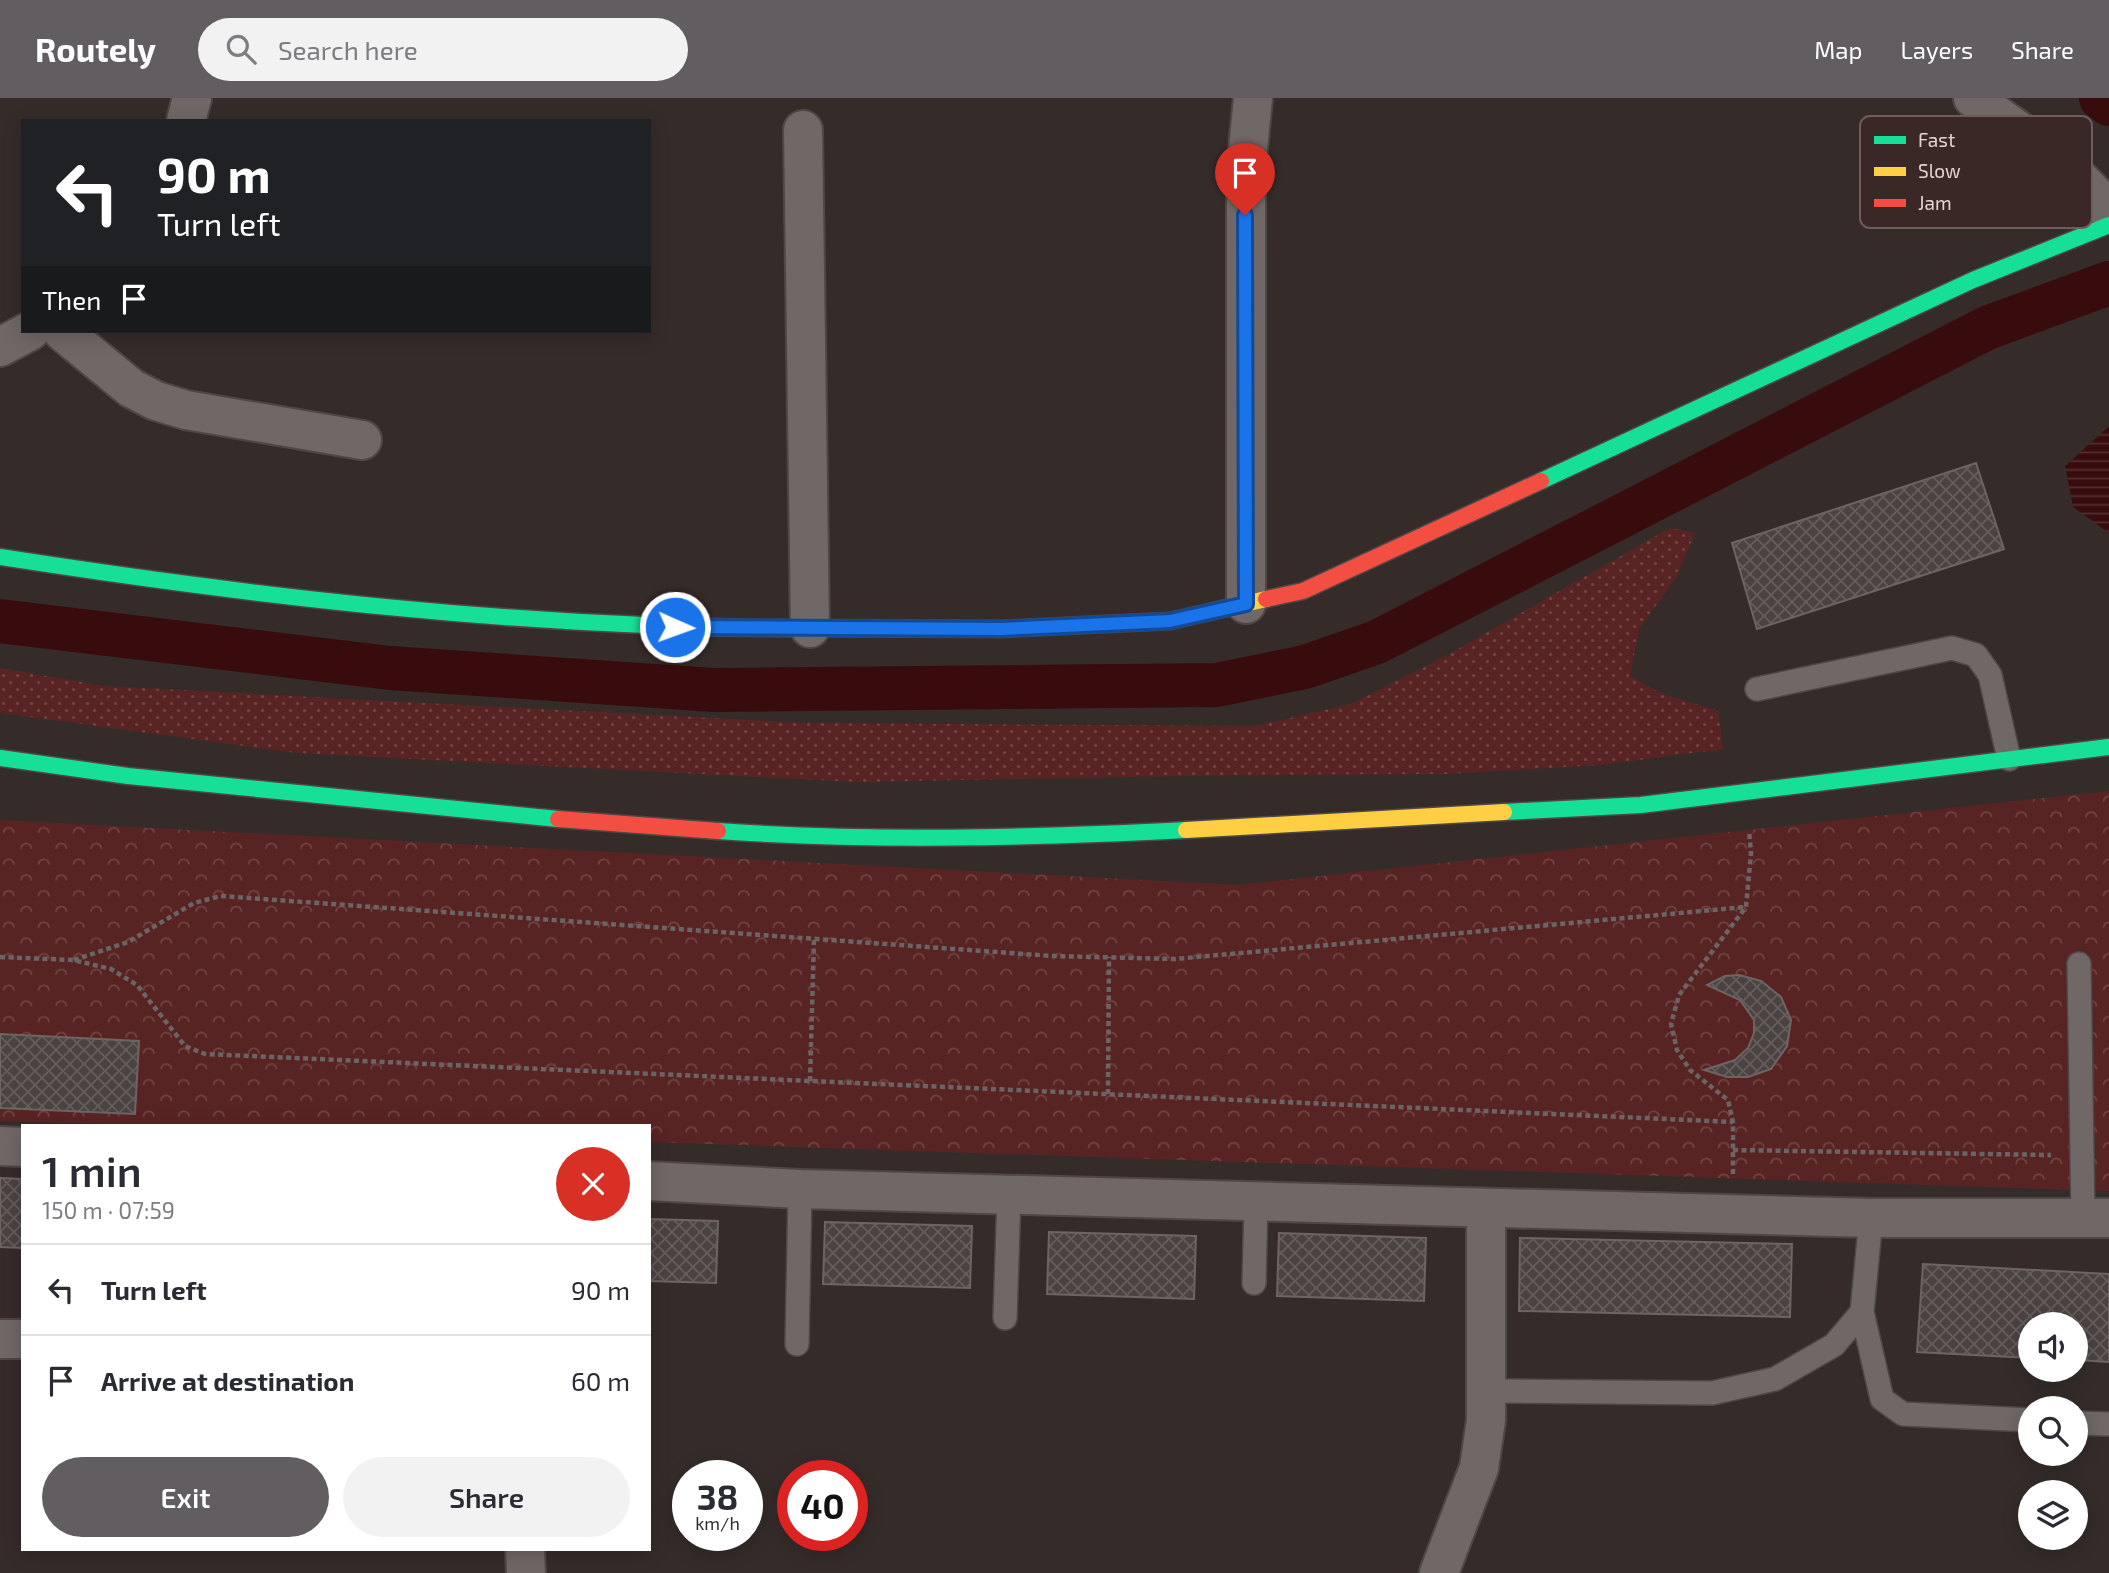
<!DOCTYPE html>
<html lang="en">
<head>
<meta charset="utf-8">
<style>
	:root { --surface:#fff; --page:#f2f2f3; --text:#2b2b33; --muted:#7c7c81; --line:#e1e1e2; --accent:#625d61 }
	body { margin:0; font-family:"Exo 2",sans-serif; background:var(--page); color:var(--text); height:100vh; display:flex; flex-direction:column; font-size:26px; white-space:nowrap }
	* { box-sizing:border-box; margin:0 }
	p { font-size:23px; color:var(--muted) }
	.icon { flex:none; width:38px; height:38px; fill:none; stroke:currentColor; stroke-width:2; stroke-linecap:round; stroke-linejoin:round }
	.map { position:relative; flex:1; overflow:hidden }
	.side { position:absolute; left:21px; top:1026px; width:630px; height:427px; display:flex; flex-direction:column; background:var(--surface); border-radius:0px; box-shadow:0 4px 18px #0003 }
	.side>* { flex:none }
	.banner { position:absolute; left:21px; top:21px; width:630px; height:214px; border-radius:0px; box-shadow:0 4px 18px #0003; background:#202124; color:#fff; overflow:hidden }
	.buttons { position:absolute; left:2018px; top:1214px; display:grid; gap:14px }
	.buttons a { display:grid; place-items:center; width:70px; height:70px; border-radius:50%; background:var(--surface); box-shadow:0 4px 18px #0003; font-size:35px }
	.speed { position:absolute; left:672px; top:1362px; display:flex; gap:14px; font-size:35px; font-weight:700; text-align:center }
	.speed>* { display:grid; place-content:center; width:91px; height:91px; border-radius:50%; background:var(--surface); box-shadow:0 4px 18px #0003; line-height:1 }
	.speed small { font-size:18px; font-weight:400 }
	.speed .limit { border:10px solid #d22; background:#fff; color:#111 }
	.pin { position:absolute; display:grid; place-items:center; width:60px; height:60px; color:#fff; margin:-72px -30px; border-radius:50% 50% 50% 0; rotate:-45deg; box-shadow:0 0 7px #0007 }
	.pin .icon { rotate:45deg }
	.me { position:absolute; width:77px; margin:-38px; rotate:92deg; stroke-linejoin:round; filter:drop-shadow(0 0 5px #0008) }
	.turn { display:flex; align-items:center; gap:24px; height:147px; padding:0 21px; font-size:32px }
	.turn .icon { width:91px; height:91px; stroke-width:2.5 }
	.turn b { display:block; font-size:49px; line-height:60px }
	.then { display:flex; align-items:center; height:66px; padding:0 21px; background:#0003; gap:14px; font-size:26px }
	.round { display:grid; place-items:center; flex:none; width:74px; height:74px; border-radius:37px; background:var(--page) }
	.summary { display:flex; align-items:center; justify-content:space-between; height:119px; padding:0 21px }
	h1 { font-size:42px; font-weight:600; line-height:52px }
	.button { display:flex; gap:14px; margin-top:auto; padding:14px 21px }
	.button a { flex:1; height:80px; border-radius:42px; background:var(--accent); color:#fff; font-size:28px; font-weight:600; line-height:80px; text-align:center }
	.button a+a { background:var(--page); color:var(--text) }
	ul { padding:0; list-style:none }
	li { display:flex; align-items:center; gap:21px; height:91px; padding:0 21px; border-top:2px solid var(--line) }
	li div { flex:1 }
	li b { display:block; font-size:26px }
	li em { font-style:normal }
	header { display:flex; align-items:center; gap:42px; box-sizing:border-box; height:98px; padding:0 35px; background:var(--accent); color:#fff }
	header strong { font-size:33px }
	nav { display:flex; gap:38px; margin-inline-start:auto; font-size:24px }
	.search { width:490px; height:63px; background:var(--page); display:flex; align-items:center; gap:18px; box-sizing:border-box; padding:0 24px; border-radius:38px; color:var(--muted); font-size:26px }
	.map>svg:first-child { display:block }
	.grass { fill:url(#grass-dots) }
	.park { fill:url(#park-crowns) }
	.water { fill:url(#water-rules) }
	.lines { fill:none; stroke-linecap:round; stroke-linejoin:round }
	.canal { stroke:#380c0d; stroke-width:44 }
	.building { fill:url(#building-cross-hatch); stroke:#6d6463; stroke-width:2 }
	.lane-casing { stroke:#4f4746; stroke-width:26 }
	.street-casing { stroke:#4f4746; stroke-width:42 }
	.fast-casing { stroke:#4f4746; stroke-width:19 }
	.slow-casing { stroke:#4f4746; stroke-width:19 }
	.jam-casing { stroke:#4f4746; stroke-width:19 }
	.path { stroke:#6c6464; stroke-width:4.5; stroke-dasharray:5 3.5; stroke-linecap:butt }
	.lane { stroke:#706866; stroke-width:23 }
	.street { stroke:#706866; stroke-width:38 }
	.fast { stroke:#16e098; stroke-width:16 }
	.slow { stroke:#ffcf43; stroke-width:16 }
	.jam { stroke:#f24e42; stroke-width:16 }
	.route-casing { stroke:#114b97; stroke-width:18 }
	.route { stroke:#1a73e8; stroke-width:12 }
	.key { fill:#392826; stroke:#6c5c5b; stroke-width:2 }
	.key-label { font-size:19px; fill:#e2d6d5 }
</style>
</head>
<body>
<header>
<strong>Routely</strong>
<div class="search"><svg class="icon" aria-label="search" viewBox="0 0 24 24"><circle cx="10" cy="10" r="6"/><path d="M15 15l6 6"/></svg>Search here</div>
<nav><a>Map</a><a>Layers</a><a>Share</a></nav>
</header>
<div class="map">
<svg width="2109" height="1475" viewBox="0 0 2109 1475">
	<defs>
		<pattern id="grass-dots" width="8" height="8" patternUnits="userSpaceOnUse" patternTransform="scale(1.75)"><rect width="8" height="8" fill="#582423"/><path d="M2 2h.1M6 6h.1" fill="none" stroke="#704342" stroke-width="1.8" stroke-linecap="round"/></pattern>
		<pattern id="park-crowns" width="20" height="18" patternUnits="userSpaceOnUse" patternTransform="scale(1.75)"><rect width="20" height="18" fill="#582423"/><path d="M2 6a3 3 0 1 1 6 0M12 15a3 3 0 1 1 6 0" fill="none" stroke="#704342"/></pattern>
		<pattern id="water-rules" width="6" height="5" patternUnits="userSpaceOnUse" patternTransform="scale(1.75)"><rect width="6" height="5" fill="#380c0d"/><path d="M0 2.5h6" fill="none" stroke="#542f2f"/></pattern>
		<pattern id="building-cross-hatch" width="8" height="8" patternUnits="userSpaceOnUse" patternTransform="scale(1.75)"><rect width="8" height="8" fill="#4a4342"/><path d="M0 0l8 8M0 8l8-8" fill="none" stroke="#645d5c"/></pattern>
	</defs>
	<rect width="100%" height="100%" fill="#352c2a"/>
	<path class="grass" d="M1670 430 1695 435 1676 480 1639 531 1630 578 1660 595 1718 613 1723 651 1600 667 1446 676 1236 677 856 684 297 655 0 615V570L104 588 805 625 1256 628 1351 606 1444 559Z"/>
	<path class="park" d="M2109 693V1093L649 1044V1027H135L0 1023V722L1238 787Z"/>
	<path class="water" d="M2109 328V435L2073 409 2065 368Z"/>
	<g class="lines">
		<path class="canal" d="M2101 0 2109 6
			M0 523 390 570 714 592 1217 587 1305 569 1377 544 1987 230 2109 185"/>
	</g>
	<path class="building" d="M1976 365 2004 451 1757 531 1732 445Z
		M1739 877 1761 883 1781 899 1791 922 1787 948 1771 971 1748 979H1727L1704 972 1735 962 1748 950 1754 935V922L1740 902 1707 887 1725 878Z
		M0 936 139 943 135 1016 0 1010Z
		M0 1080 23 1081V1150L0 1149Z
		M649 1121 718 1123 716 1185 649 1183Z
		M825 1124 972 1128 970 1190 823 1186Z
		M1049 1134 1196 1138 1194 1201 1047 1196Z
		M1279 1135 1426 1140 1424 1203 1277 1198Z
		M1520 1140 1792 1146 1790 1219 1519 1213Z
		M1923 1166 2109 1176V1264L2076 1262V1227H2030V1260L1917 1254Z"/>
	<g class="lines">
		<defs>
			<path id="lane" d="M1757 591 1952 550 1976 557 1990 577 2009 661
				M2079 866 2083 1119
				M1254 1185 1256 1103
				M1862 1214 1882 1301 1903 1316 2030 1322
				M1005 1220 1009 1097
				M797 1246 800 1091
				M1486 1293 1712 1295 1775 1281 1834 1247 1862 1214 1871 1120
				M2076 1325 2109 1326"/>
			<path id="street" d="M1973 0C2020 35 2074 67 2109 114
				M186 23 192 0
				M803 32 810 530
				M62 233 131 290 156 303 186 312 362 342
				M0 249 30 233
				M1246 506V71L1253 0
				M0 1048 23 1049
				M649 1083 800 1091 1871 1120H2109
				M0 1241H23
				M525 1451 526 1475
				M1439 1475 1479 1370 1486 1322V1110"/>
			<path id="fast" d="M1541 383 1973 182 2109 127
				M0 459C257 499 517 529 778 530
				M0 660 128 678 558 721
				M1504 714 1641 707 2109 649
				M718 733C873 744 1030 740 1186 732"/>
			<path id="slow" d="M778 530 1002 531 1170 523 1266 501
				M1186 732 1504 714"/>
			<path id="jam" d="M1266 501 1303 493 1541 383
				M558 721 718 733"/>
		</defs>
		<use href="#lane" class="lane-casing"/>
		<use href="#street" class="street-casing"/>
		<use href="#fast" class="fast-casing"/>
		<use href="#slow" class="slow-casing"/>
		<use href="#jam" class="jam-casing"/>
		<path class="path" d="M0 859 73 862 111 871 137 887 185 948 205 956 1733 1024
			M74 862 128 844 194 805 221 798 1052 858 1175 861 1746 809
			M810 983 814 841
			M1108 996 1109 859
			M1733 1052 2051 1057
			M1733 1076V1024L1728 1002 1690 972 1677 952 1671 926 1679 897 1746 809 1751 755 1749 733"/>
		<use href="#lane" class="lane"/>
		<use href="#street" class="street"/>
		<use href="#fast" class="fast"/>
		<use href="#slow" class="slow"/>
		<use href="#jam" class="jam"/>
	</g>
	<g class="lines">
		<defs>
			<path id="route" d="M675 529 1002 531 1170 523 1246 506 1245 117"/>
		</defs>
		<use href="#route" class="route-casing"/>
		<use href="#route" class="route"/>
	</g>
	<rect x="1860" y="18" width="232" height="112" rx="10" class="key"/>
	<rect x="1874" y="38" width="32" height="8" fill="#16e098"/>
	<rect x="1874" y="69" width="32" height="9" fill="#ffcf43"/>
	<rect x="1874" y="101" width="32" height="8" fill="#f24e42"/>
	<g class="key-label">
		<text x="1918" y="49">Fast</text>
		<text x="1918" y="80">Slow</text>
		<text x="1918" y="112">Jam</text>
	</g>
</svg>
<div class="buttons">
<a><svg class="icon" aria-label="sound" viewBox="0 0 24 24"><path d="M4 9h4l5-4v14l-5-4H4zM17 9q2 3 0 6"/></svg></a>
<a><svg class="icon" aria-label="search" viewBox="0 0 24 24"><circle cx="10" cy="10" r="6"/><path d="M15 15l6 6"/></svg></a>
<a><svg class="icon" aria-label="layers" viewBox="0 0 24 24"><path d="M12 4l9 5-9 5-9-5zM3 14l9 5 9-5"/></svg></a>
</div>
<div class="speed"><div>38<small>km/h</small></div><div class="limit">40</div></div>
<div class="pin" style="left:1245px;top:117px;background:#d93025"><svg class="icon" aria-label="arrive" viewBox="0 0 24 24"><path d="M6 21V4h12l-3 4 3 4H6"/></svg></div>
<svg class="me" style="left:675px;top:529px" viewBox="-20 -20 40 40"><circle r="17" fill="#1a73e8" stroke="#fff" stroke-width="3"/><path d="M0-11L8 9 0 5-8 9z" fill="#fff"/></svg>
<div class="banner">
<div class="turn"><svg class="icon" aria-label="left" viewBox="0 0 24 24"><path d="M17 20v-9H6M10 6l-5 5 5 5"/></svg><div><b>90 m</b>Turn left</div></div>
<div class="then">Then<svg class="icon" aria-label="arrive" viewBox="0 0 24 24"><path d="M6 21V4h12l-3 4 3 4H6"/></svg></div>
</div>
<section class="side">
<div class="summary"><div><h1>1 min</h1><p>150 m · 07:59</p></div><a class="round" style="background:#d93025;color:#fff"><svg class="icon" aria-label="close" viewBox="0 0 24 24"><path d="M6 6l12 12M18 6L6 18"/></svg></a></div>
<ul>
<li><svg class="icon" aria-label="left" viewBox="0 0 24 24"><path d="M17 20v-9H6M10 6l-5 5 5 5"/></svg><div><b>Turn left</b></div><em>90 m</em></li>
<li><svg class="icon" aria-label="arrive" viewBox="0 0 24 24"><path d="M6 21V4h12l-3 4 3 4H6"/></svg><div><b>Arrive at destination</b></div><em>60 m</em></li>
</ul>
<div class="button"><a>Exit</a><a>Share</a></div>
</section>
</div>
</body>
</html>
